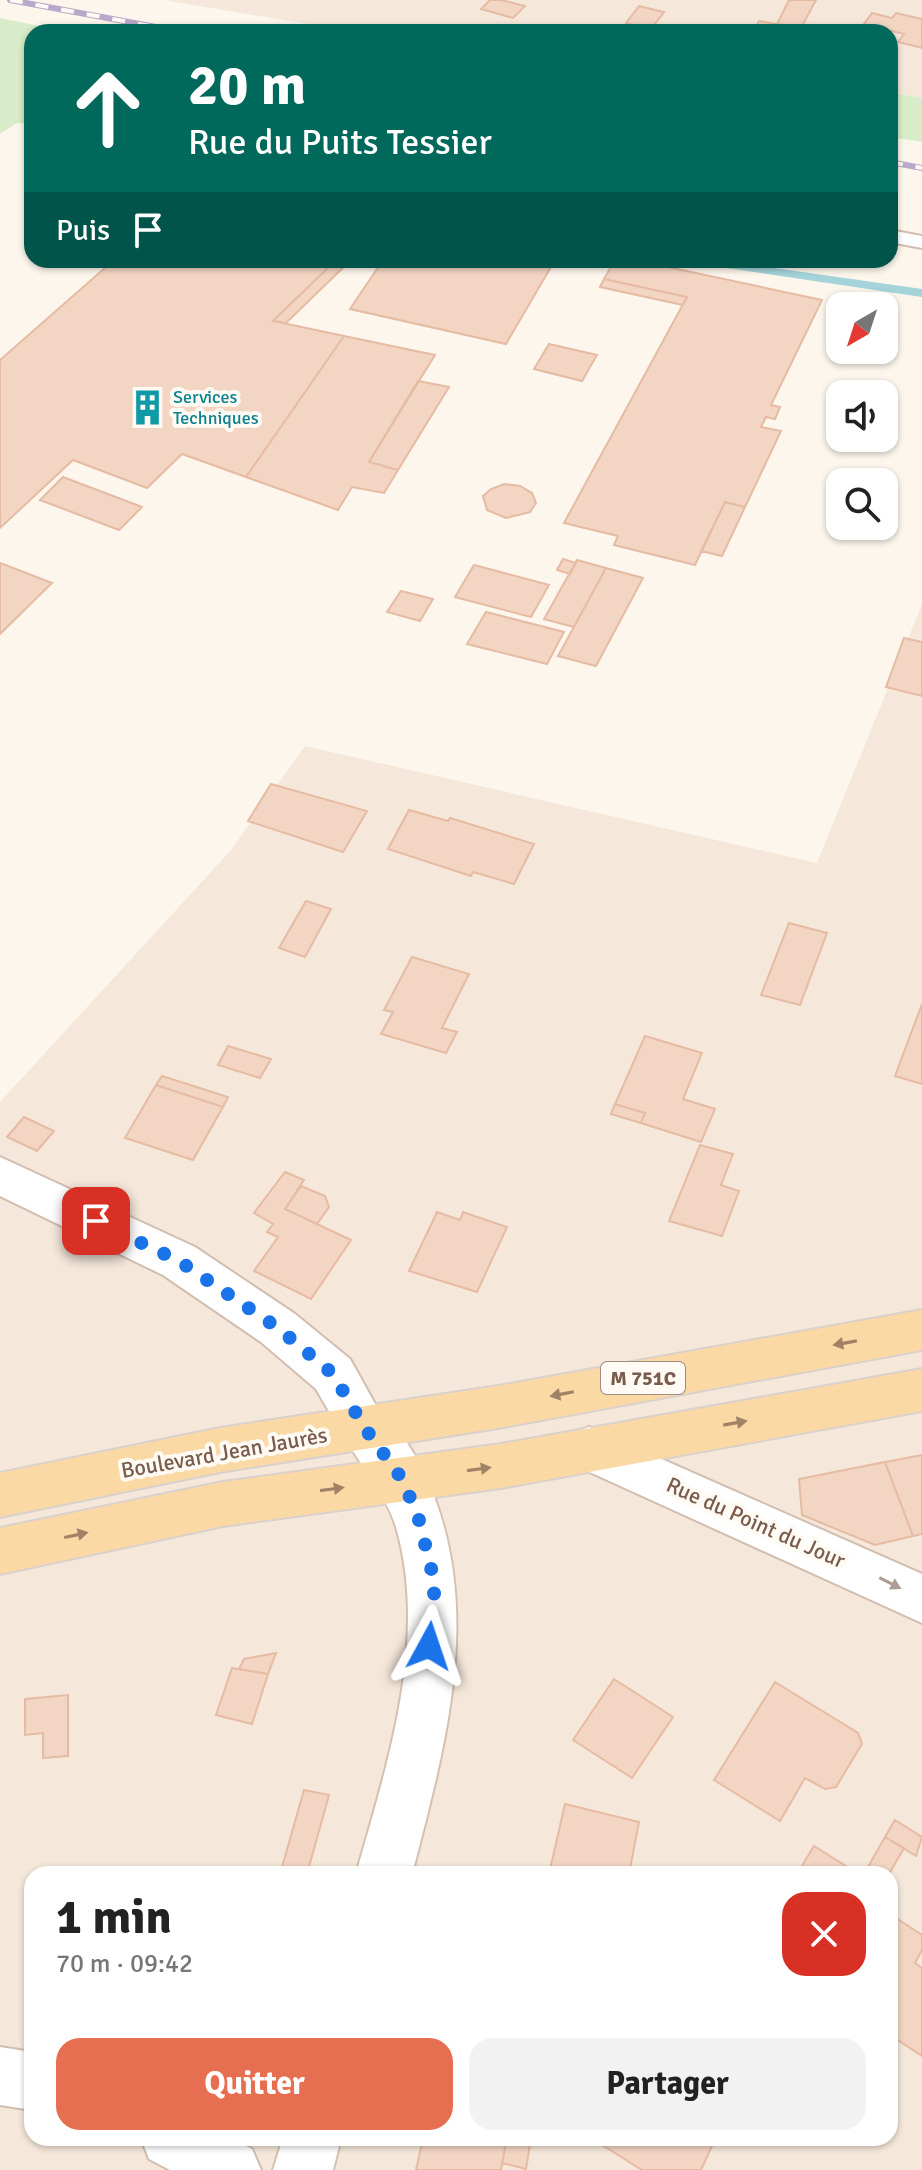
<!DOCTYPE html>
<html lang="fr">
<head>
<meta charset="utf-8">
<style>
	:root { --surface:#fff; --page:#f2f2f2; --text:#222; --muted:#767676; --accent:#e76f51 }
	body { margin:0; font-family:Signika,sans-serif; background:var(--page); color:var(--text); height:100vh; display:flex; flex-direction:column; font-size:30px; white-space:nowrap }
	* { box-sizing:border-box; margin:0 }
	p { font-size:26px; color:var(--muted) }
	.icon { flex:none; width:44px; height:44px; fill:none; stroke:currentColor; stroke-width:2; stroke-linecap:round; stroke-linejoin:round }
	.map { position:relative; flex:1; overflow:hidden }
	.panel { position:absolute; left:24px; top:1866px; width:874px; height:280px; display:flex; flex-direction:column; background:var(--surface); border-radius:24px; box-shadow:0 2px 6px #0004 }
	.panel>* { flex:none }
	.hud { position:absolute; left:24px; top:24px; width:874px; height:244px; border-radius:24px; box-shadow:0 2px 6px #0004; background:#00695c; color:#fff; overflow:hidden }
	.needle { width:52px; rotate:219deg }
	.tools { position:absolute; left:826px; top:292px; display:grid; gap:16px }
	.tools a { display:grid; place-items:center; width:72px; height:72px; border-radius:16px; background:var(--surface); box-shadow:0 2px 6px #0004; font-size:40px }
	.pin { position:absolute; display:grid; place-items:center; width:68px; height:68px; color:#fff; margin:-34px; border-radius:16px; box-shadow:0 4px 12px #0006 }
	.me { position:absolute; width:88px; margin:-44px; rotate:5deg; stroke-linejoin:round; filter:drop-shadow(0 0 6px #0008) }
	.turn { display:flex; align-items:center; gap:28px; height:168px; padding:0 32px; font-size:36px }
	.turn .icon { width:104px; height:104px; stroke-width:2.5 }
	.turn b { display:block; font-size:56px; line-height:68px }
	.then { display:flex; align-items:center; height:76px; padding:0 32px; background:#0003; gap:16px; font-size:30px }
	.round { display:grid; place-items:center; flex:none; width:84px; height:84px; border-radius:24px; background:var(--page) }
	.head { display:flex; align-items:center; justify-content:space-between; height:136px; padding:0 32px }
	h1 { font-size:48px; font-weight:700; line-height:60px }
	.action { display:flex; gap:16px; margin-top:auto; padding:16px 32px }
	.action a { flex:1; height:92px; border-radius:24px; background:var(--accent); color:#fff; font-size:32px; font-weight:700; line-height:92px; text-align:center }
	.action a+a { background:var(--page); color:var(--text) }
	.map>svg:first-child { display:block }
	.residential { fill:#f5e8da; fill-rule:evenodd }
	.green { fill:#d8ecc9 }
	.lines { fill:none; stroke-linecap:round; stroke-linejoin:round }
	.stream { fill:#a5d3da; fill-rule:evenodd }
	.building { fill:#f3d5c3; stroke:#e6bba3; stroke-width:2 }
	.lane-casing { stroke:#d1beb0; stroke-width:4 }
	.street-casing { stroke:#d1beb0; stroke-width:4 }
	.secondary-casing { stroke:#d6c0b0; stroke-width:4 }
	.primary-casing { stroke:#dad1cd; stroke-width:4 }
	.lane { fill:#fff; fill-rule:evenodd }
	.street { fill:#fff; fill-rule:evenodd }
	.secondary { fill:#fff; fill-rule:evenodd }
	.primary { fill:#fbd9a5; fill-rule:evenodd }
	.rail-casing { stroke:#b9a8c9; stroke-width:6 }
	.rail { stroke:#fffaf3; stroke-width:4; stroke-dasharray:13; stroke-linecap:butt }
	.oneway { fill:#a18267 }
	.oneway2 { fill:#af9d94 }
	.route { stroke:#1a73e8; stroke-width:14; stroke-dasharray:0 25.2 }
	.labels { text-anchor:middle; stroke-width:8; stroke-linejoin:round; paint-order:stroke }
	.far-culture-label { font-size:18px; fill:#0d838f; stroke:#fffaf3; text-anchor:start }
	.shield { fill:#fffaf3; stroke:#a28b7f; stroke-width:2 }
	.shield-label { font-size:20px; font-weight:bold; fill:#7a5c4d }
	.street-label { font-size:22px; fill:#7a5c4d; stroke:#fffaf3 }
</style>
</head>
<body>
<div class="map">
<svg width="922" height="2170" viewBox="0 0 922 2170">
	<rect width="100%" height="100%" fill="#fdf6ec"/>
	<path class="residential" d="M163 0H922V98L890 92V32H356Z
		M922 604V2170H0V1102L231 850 305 746 817 863ZM32 1874H890V2138H32Z"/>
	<path class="green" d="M0 18 69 32H32V124L17 123 0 134Z
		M890 92 922 98V142L890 137Z"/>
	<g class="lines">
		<path class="stream" d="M32 71V78L26 74Z
			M693 260H718L922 289V297L699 264Z"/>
	</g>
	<path class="building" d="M490 0H501L525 6 513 18 481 9Z
		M789 0H816L801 28 777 24Z
		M639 6 664 12 651 29 626 23Z
		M872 13 892 18 896 13 922 19V48L898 42 904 34 864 24Z
		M759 21 801 28 799 32H753Z
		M114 260H336L273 321 344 336 246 477 182 454 147 488 73 460 0 528V360Z
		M336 260H351L286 323 273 321Z
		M383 260H555L506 344 350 309Z
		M615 260H635L822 300 771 405 780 407 775 419 766 417 761 427 781 431 745 507 725 502 695 565 614 545 618 536 564 523 687 297 604 279Z
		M604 279 687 297 683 305 600 287Z
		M344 336 435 355 369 462 398 470 384 493 352 487 338 510 246 477Z
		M549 344 597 355 582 381 534 369Z
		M418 381 449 387 398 470 369 462Z
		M63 477 142 507 119 530 40 500Z
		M504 484 520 486 532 493 536 503 530 512 506 518 487 510 483 496 491 489Z
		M725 502 745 507 722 556 701 551Z
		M563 559 576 563 570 574 557 570Z
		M577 560 606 568 574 627 544 619Z
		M0 563 52 583 0 634Z
		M474 565 549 585 531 617 455 597Z
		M606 568 643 578 596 666 558 656Z
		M401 591 433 599 420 621 387 612Z
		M486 612 564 632 547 664 467 644Z
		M904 638 922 642V696L886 687Z
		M271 784 367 811 343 852 248 821Z
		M409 810 448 821 450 818 534 844 514 884 473 872 471 876 388 849Z
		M306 901 331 909 305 957 279 948Z
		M789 923 827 933 800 1005 761 995Z
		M412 957 469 974 442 1028 457 1032 446 1053 381 1034 393 1012 384 1010Z
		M922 1004V1084L895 1076Z
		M645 1036 702 1053 683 1099 715 1109 701 1142 641 1123 645 1113 615 1104Z
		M228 1046 271 1059 260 1078 218 1065Z
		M162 1076 228 1097 223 1107 156 1085Z
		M156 1085 223 1107 193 1160 125 1138Z
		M615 1104 645 1113 641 1123 611 1114Z
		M24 1117 54 1131 37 1151 7 1137Z
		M700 1145 733 1154 721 1185 739 1191 722 1236 669 1221Z
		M285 1172 304 1180 285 1209 351 1240 311 1299 254 1271 278 1237 267 1232 273 1224 254 1213Z
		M301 1186 325 1196 329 1207 317 1224 285 1209Z
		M437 1212 460 1220 463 1212 507 1227 477 1292 409 1271Z
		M922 1455V1534L913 1536 885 1462Z
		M885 1462 913 1536 875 1545 802 1515 799 1479Z
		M276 1653 268 1674 239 1669 244 1659Z
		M232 1668 268 1674 252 1724 216 1715Z
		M614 1679 673 1717 632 1778 573 1740Z
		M775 1682 858 1733 862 1744 836 1787 825 1789 805 1778 780 1821 714 1780Z
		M68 1695V1756L43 1758V1733L25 1735V1699Z
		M304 1790 329 1795 307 1874H280Z
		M565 1804 639 1822 629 1874H549Z
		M895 1820 922 1837 916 1856 885 1837Z
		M885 1837 904 1848 889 1874H880L868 1867Z
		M814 1846 857 1873 856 1874H797Z
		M890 1914 922 1935V1950L915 1963 922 1968V2056L890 2035Z
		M423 2138H507L501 2170H416Z
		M507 2138H531L526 2169 502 2163Z
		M591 2138H698L712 2146 701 2170H642Z"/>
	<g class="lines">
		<defs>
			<path id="lane" d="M890 230 922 236V248L890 242Z"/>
			<path id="street" d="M0 1157 195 1247 295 1314 350 1359 388 1427 381 1442 364 1448 347 1442 316 1389 261 1342 163 1275 0 1196Z
				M589 1427 922 1574V1623L572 1464 564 1449 572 1434Z
				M0 2047 32 2052V2110L0 2105Z
				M141 2138H231L252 2149 261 2170H170L149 2159Z"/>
			<path id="secondary" d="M364 1406C393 1416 413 1449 426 1477 485 1607 446 1743 412 1874H356C387 1765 429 1640 396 1527 384 1488 356 1463 340 1427L347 1412Z
				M283 2138H341L333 2170H273Z"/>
			<path id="primary" d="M922 1310V1350L498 1428 220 1472 0 1517V1473L220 1428 498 1386Z
				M922 1369V1411L501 1488 223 1526 0 1574V1528L223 1482 501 1444Z"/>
		</defs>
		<use href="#lane" class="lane-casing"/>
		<use href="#street" class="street-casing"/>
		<use href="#secondary" class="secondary-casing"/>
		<use href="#primary" class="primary-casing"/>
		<use href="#lane" class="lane"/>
		<use href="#street" class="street"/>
		<use href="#secondary" class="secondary"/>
		<use href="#primary" class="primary"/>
		<defs>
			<path id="rail" d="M10 0 183 32
				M890 162 922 168"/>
		</defs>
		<use href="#rail" class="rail-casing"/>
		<use href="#rail" class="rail"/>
	</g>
	<defs><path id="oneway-solid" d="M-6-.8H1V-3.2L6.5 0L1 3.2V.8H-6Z" transform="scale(2)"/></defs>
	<g class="oneway">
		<use href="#oneway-solid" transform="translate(845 1343) rotate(170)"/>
		<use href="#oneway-solid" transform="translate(562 1394) rotate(169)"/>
		<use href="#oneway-solid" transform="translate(735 1423) rotate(-10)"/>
		<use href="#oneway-solid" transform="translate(479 1469) rotate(-8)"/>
		<use href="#oneway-solid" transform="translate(332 1489) rotate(-8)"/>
		<use href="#oneway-solid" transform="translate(76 1535) rotate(-12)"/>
	</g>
	<use class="oneway2" href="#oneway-solid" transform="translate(890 1583) rotate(27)"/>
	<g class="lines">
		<path class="route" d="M96 1221 179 1261 278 1328 333 1374 364 1427 402 1479 418 1516 435 1584 429 1646"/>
	</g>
	<defs>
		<symbol id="building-bare" viewBox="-9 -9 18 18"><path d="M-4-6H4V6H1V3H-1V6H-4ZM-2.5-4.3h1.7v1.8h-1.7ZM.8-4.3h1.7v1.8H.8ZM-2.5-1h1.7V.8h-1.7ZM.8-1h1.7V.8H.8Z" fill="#0f9aa8" stroke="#fffaf3" stroke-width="2.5" paint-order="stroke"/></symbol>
	</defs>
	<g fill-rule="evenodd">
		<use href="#building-bare" x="122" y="382" width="51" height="51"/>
	</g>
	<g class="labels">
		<g class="far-culture-label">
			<text x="173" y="403">Services<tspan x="173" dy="21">Techniques</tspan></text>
		</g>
		<rect class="shield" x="601" y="1362" width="84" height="32" rx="6"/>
		<g class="shield-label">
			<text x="643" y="1385">M 751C</text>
		</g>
		<g class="street-label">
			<text transform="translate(224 1452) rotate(-10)" y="8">Boulevard Jean Jaurès</text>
			<text transform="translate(756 1522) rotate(24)" y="8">Rue du Point du Jour</text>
		</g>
	</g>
</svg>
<div class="tools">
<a><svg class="needle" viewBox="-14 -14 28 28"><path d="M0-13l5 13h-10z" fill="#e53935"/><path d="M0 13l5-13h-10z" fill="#767676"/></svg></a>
<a><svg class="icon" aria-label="sound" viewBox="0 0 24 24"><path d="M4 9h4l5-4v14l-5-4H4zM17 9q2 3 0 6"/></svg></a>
<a><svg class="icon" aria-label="search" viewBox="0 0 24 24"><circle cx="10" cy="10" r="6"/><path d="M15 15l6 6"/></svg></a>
</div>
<div class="pin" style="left:96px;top:1221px;background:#d93025"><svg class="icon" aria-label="arrive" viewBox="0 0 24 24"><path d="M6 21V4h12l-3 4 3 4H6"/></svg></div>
<svg class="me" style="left:429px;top:1646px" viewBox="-20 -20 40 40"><path d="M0-17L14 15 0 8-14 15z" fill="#1a73e8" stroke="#fff" stroke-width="4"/></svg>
<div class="hud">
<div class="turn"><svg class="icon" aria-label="ahead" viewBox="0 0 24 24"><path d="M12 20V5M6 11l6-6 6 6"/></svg><div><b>20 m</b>Rue du Puits Tessier</div></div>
<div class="then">Puis<svg class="icon" aria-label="arrive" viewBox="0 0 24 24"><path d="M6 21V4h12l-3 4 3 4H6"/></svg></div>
</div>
<section class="panel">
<div class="head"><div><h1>1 min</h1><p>70 m · 09:42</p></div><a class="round" style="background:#d93025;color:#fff"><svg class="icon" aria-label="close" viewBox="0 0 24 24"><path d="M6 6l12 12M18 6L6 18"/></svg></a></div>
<div class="action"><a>Quitter</a><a>Partager</a></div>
</section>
</div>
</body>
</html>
